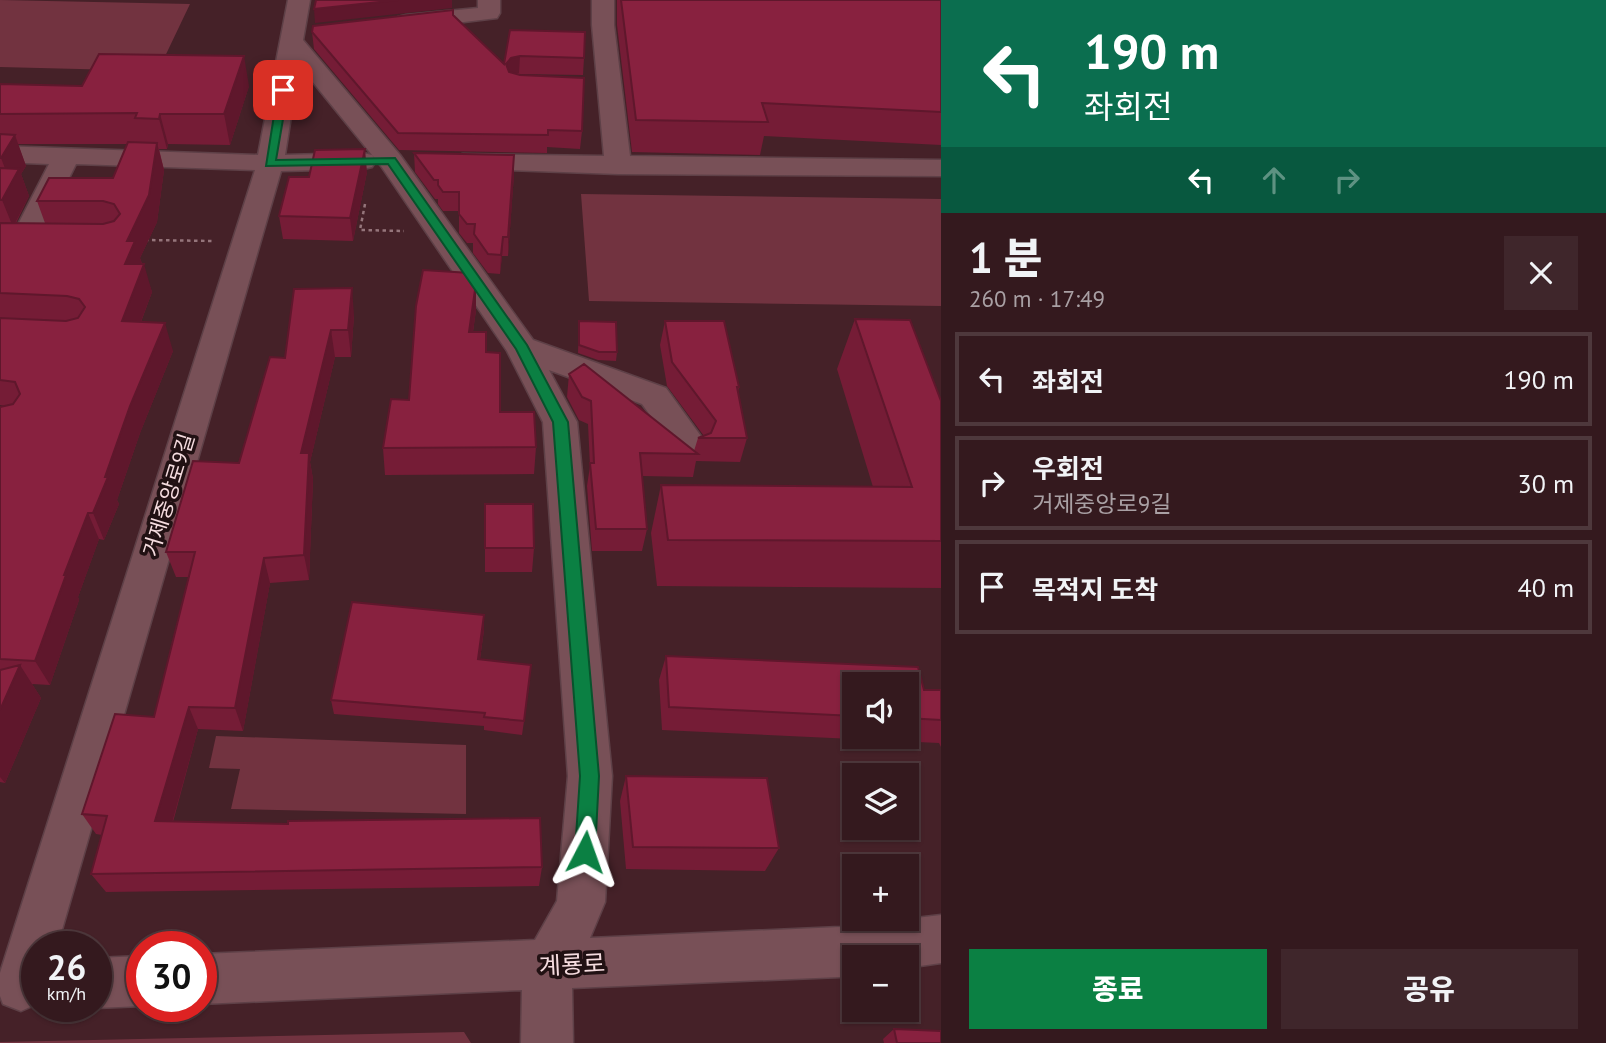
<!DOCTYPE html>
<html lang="ko">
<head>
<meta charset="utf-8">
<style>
	:root { --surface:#34191e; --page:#3f262b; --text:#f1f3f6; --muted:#a9a0a4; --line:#4e383c; --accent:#0b8043 }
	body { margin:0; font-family:"PT Sans","Noto Sans KR",sans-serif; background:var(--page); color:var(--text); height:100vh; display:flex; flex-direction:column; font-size:26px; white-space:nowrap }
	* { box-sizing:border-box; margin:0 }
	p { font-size:23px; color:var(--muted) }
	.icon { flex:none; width:38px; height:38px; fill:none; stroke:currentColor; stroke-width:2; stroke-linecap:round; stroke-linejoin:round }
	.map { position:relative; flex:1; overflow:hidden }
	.panel { display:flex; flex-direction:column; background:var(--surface); width:665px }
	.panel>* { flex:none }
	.guide { background:#0b6e4f; color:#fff; overflow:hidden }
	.fabs { position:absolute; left:842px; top:672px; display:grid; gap:14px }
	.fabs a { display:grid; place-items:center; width:77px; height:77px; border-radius:0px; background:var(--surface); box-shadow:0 2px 5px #0004,0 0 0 2px var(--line); font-size:35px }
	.speed { position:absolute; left:21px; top:931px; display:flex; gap:14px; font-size:35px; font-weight:700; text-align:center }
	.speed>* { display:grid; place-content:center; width:91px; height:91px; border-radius:50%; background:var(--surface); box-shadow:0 2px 5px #0004,0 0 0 2px var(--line); line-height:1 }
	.speed small { font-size:18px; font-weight:400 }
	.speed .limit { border:10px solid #d22; background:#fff; color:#111 }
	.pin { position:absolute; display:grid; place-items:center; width:60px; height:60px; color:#fff; margin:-30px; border-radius:14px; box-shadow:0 4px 10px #0006 }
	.me { position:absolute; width:77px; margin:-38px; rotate:4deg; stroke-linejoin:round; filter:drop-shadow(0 0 5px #0008) }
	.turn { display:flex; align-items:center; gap:24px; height:147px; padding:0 28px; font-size:32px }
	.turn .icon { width:91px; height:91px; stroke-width:2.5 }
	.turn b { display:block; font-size:49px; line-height:60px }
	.lanes { display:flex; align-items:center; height:66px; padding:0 28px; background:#0003; justify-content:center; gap:35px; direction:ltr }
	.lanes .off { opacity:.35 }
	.round { display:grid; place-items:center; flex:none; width:74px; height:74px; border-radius:0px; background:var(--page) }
	.summary { display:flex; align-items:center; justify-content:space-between; height:119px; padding:0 28px }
	h1 { font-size:42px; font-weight:800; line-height:52px }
	.button { display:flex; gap:14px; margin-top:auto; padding:14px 28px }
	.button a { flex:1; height:80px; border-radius:0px; background:var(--accent); color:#fff; font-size:28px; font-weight:800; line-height:80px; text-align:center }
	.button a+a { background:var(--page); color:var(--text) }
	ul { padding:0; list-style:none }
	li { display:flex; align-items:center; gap:21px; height:94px; margin:0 14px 10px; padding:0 14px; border:4px solid var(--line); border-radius:0px }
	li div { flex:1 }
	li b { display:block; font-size:26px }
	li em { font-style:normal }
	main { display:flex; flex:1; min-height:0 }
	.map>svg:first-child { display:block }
	.green { fill:#723340 }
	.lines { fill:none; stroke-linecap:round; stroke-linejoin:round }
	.minor-casing { stroke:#5e4047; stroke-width:3 }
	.path { stroke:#95757b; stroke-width:2.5; stroke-dasharray:3.5 3.5; stroke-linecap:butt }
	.minor { fill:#785057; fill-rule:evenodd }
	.wall { fill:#751c36; fill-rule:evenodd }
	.shaded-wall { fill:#5f172c }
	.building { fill:#88213f; stroke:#5f172c; stroke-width:2 }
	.route { fill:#0b8043; stroke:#07532c; stroke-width:2 }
	.labels { text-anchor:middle; stroke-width:7; stroke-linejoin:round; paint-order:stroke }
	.street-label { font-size:21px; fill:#f5dcdf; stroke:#211113 }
	.near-street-label { font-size:24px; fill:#f5dcdf; stroke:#211113 }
</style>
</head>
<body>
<main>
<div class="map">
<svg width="941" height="1043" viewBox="0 0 941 1043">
	<rect width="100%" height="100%" fill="#452128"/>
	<path class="green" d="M0 0 190 4 158 71 0 67Z
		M581 194 941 199V306L589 301Z
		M216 736 466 745V814L231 809 240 769 209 768Z
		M464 1032 471 1043H0V1042Z"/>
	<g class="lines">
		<defs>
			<path id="minor" d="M288 0H310L303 40 400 155 533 340 666 388 708 446 703 455 691 459 679 455 642 404 549 370 577 422 612 776 605 902 590 938 840 927 941 915V963L906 968V957H854V975L840 977 572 988 573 1043H521L522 990 201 1004V954L535 940 557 901 568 776 543 422 507 351 381 166 299 65 285 155 363 153 372 155 376 161 372 167 363 169 281 171 57 947H37V1004L21 1011 3 1004 0 996V973L255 170 76 164 38 240 34 246 24 249 14 246 10 240 49 164 0 162V146L258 155Z
				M478 0H500V13L497 18 406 29 398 27 395 22 398 17 406 15 478 8Z
				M592 0H614V25L630 156 941 160V176L618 174 454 168 450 162 454 156 463 154 604 156 592 25Z
				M142 956V1006L96 1008 92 1006H96V958Z"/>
		</defs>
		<use href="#minor" class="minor-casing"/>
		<path class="path" d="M365 204 360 230 404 231
			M145 240 213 241"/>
		<use href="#minor" class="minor"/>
	</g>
	<path class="wall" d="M617 0H941V145L764 136 760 155 632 152 617 25Z
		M453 15 504 64 510 30 584 58 583 75 516 74 582 131 580 149 547 147V153L399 150 314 49 312 32Z
		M0 84 82 86H249L230 145 168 144 167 149H159L164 170 157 222 140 258 152 292 141 322 173 351 140 433 117 500 119 504 104 540 99 539 78 597 79 600 50 685 32 684 41 698 5 783 0 782V407L5 406 0 405ZM18 144H127L113 178 37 201 45 223H16L29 196 21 174 26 166Z
		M414 153 514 174 508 256H502L500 274 488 273 473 253V243H467L459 233V211H443L438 204V199H435L415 172Z
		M367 172 353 241 283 239 279 216 309 177Z
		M476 310 473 332 486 352 500 412 536 447 534 474 385 475 383 448Z
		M354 315 351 357H335L310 462 313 479 309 580 270 583 243 731 198 729 173 822 542 867 539 886 106 892 91 874 102 835 96 834 82 814 154 717 189 577H176L166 552 239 463 285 358Z
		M855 319 941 401V588L657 586 651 533 661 485 873 487 837 369Z
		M579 321 617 352 616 361 598 360 578 353Z
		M665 321 739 387 738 392 747 438 740 462 696 461 693 477 642 476 647 529 642 551H592L587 486 590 466 588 424 579 420 567 397 569 374 694 451 698 438 704 436 667 386 660 345Z
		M485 504 534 548 532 572H485Z
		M484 615V630L480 659 530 680 522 735 484 730V726L334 714 331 700Z
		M666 656 918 667 924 690H941V747L939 743 662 730 659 680ZM854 684H906V737H854Z
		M626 776 779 848 765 871 626 869 620 801Z
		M894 1029 941 1043H884L883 1039Z"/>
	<path class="shaded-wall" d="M398 0H452V8L315 23 314 9Z
		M244 56 249 86 230 145 224 114Z
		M520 56 519 73 510 75 506 64 511 58Z
		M160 114 168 144 167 149 159 119Z
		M15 135 26 166 21 174 29 196 13 227 2 200 11 184 1 158Z
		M157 143 164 170 157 222 140 258 143 267 144 264 152 292 131 348 122 321 127 241Z
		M365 149 367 172 353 241 350 218Z
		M514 155V174L508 256V237Z
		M503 237 502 256 500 274 501 255Z
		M476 283V310L469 359V332Z
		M352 288 354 315 351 357 348 330Z
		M165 323 173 351 140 433 117 500 119 504 104 540 93 513 130 406Z
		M331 330 335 357 310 462 313 479 309 580 304 555 301 453Z
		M88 513 99 539 78 597 79 600 50 685 35 661 64 575Z
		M264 558 270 583 243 731 235 708Z
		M484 615V630L478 673V659Z
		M20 665 41 698 5 783 0 777V710Z
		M189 707 198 729 167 841 155 821Z"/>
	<path class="building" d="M316 0H398L314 9Z
		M621 0H941V112L762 103 768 122 636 120Z
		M453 10V15L504 64 510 30 585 32 584 58 520 56 511 58 506 64 509 72 520 75 584 78 582 131 548 130V135L398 133 312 32 313 26Z
		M99 54 244 56 224 114H160L159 119 135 118 137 113 0 114V84L82 86Z
		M0 134 15 135 1 158H0Z
		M128 142 157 143 149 195 127 241H135L125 264H144L122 321 165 323 130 406 105 477H108L93 513H88L64 575H66L35 661 0 659V407L13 404 20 394 15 382 0 380V318L66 321 78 318 85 307 79 299 67 296 0 293V223L103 224 114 221 120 214 114 204 103 201H37L49 178H113Z
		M365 149 350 218 279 216 289 177H309L315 150Z
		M414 153 514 155 508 237H503L501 255 488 254 474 234 475 224H467L459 214V192H443L438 185V180H434Z
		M0 168 19 169 2 200H0Z
		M423 270 470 273 476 283 469 332H486V352L500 353V412H534L536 447 383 448 391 399 409 400 416 306Z
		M352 288 348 330H331L301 453H309L304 555 264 558 235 708 189 707 155 821 288 824V821L540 818 542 867 91 874 107 816 82 814 115 714 154 717 195 552H166L193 461 239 463 270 357 285 358 294 289Z
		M855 319 910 320 941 401V541L668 540 661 485 912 487Z
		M579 321 616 322 617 352H599L579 345Z
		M665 321H724L739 387H737L747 438H698L711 433 716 421 672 362Z
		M584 364 698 454 640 453 647 529H596L590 463H594L591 401 582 397 569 374Z
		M485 504H533L534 548H485Z
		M352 602 484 615 478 659 531 665 524 721 484 717 485 713 331 700Z
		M666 656 918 667 924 690H941V720L906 718V684H854V716L669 707Z
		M20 665 0 710V670Z
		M626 776 767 778 779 848 633 847Z
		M894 1029 941 1031V1043H897Z"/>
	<path class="route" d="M283 87 288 90 276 160 395 158 527 345 568 422 599 776 595 852 592 859 585 861 578 859 575 852 580 776 553 422 516 349 388 164 266 166 278 90Z"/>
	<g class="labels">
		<g class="street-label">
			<text transform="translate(169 495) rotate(-73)" y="7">거제중앙로9길</text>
		</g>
		<g class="near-street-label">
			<text transform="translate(572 965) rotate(-3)" y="8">계룡로</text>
		</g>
	</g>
</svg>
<div class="fabs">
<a><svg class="icon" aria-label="sound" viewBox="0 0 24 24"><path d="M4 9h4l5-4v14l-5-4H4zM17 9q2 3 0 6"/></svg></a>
<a><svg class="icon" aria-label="layers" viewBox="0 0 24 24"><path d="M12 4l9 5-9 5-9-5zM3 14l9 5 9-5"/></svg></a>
<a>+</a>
<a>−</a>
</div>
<div class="speed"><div>26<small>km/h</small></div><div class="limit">30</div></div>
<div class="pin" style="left:283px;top:90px;background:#d93025"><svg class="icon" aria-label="arrive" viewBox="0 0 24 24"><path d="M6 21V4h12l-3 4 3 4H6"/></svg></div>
<svg class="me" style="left:585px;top:852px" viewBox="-20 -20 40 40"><path d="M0-17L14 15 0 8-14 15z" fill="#0b8043" stroke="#fff" stroke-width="4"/></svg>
</div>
<section class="panel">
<div class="guide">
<div class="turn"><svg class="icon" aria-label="left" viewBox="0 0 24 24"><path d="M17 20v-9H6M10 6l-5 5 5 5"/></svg><div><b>190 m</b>좌회전</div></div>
<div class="lanes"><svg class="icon" aria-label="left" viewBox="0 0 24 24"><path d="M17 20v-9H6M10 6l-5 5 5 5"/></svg><svg class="icon off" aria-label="ahead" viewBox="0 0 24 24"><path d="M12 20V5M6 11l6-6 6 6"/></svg><svg class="icon off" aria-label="right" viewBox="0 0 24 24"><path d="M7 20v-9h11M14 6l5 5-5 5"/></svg></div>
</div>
<div class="summary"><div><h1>1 분</h1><p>260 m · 17:49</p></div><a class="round"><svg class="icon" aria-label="close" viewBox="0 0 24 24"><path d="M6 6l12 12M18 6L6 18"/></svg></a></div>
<ul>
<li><svg class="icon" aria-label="left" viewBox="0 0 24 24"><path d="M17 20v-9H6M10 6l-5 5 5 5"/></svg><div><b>좌회전</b></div><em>190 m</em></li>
<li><svg class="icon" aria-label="right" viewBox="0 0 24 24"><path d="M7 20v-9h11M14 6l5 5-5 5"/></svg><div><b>우회전</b><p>거제중앙로9길</p></div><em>30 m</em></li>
<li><svg class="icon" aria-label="arrive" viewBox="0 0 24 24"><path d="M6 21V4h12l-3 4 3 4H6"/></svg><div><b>목적지 도착</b></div><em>40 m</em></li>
</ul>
<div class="button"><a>종료</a><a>공유</a></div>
</section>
</main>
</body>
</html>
